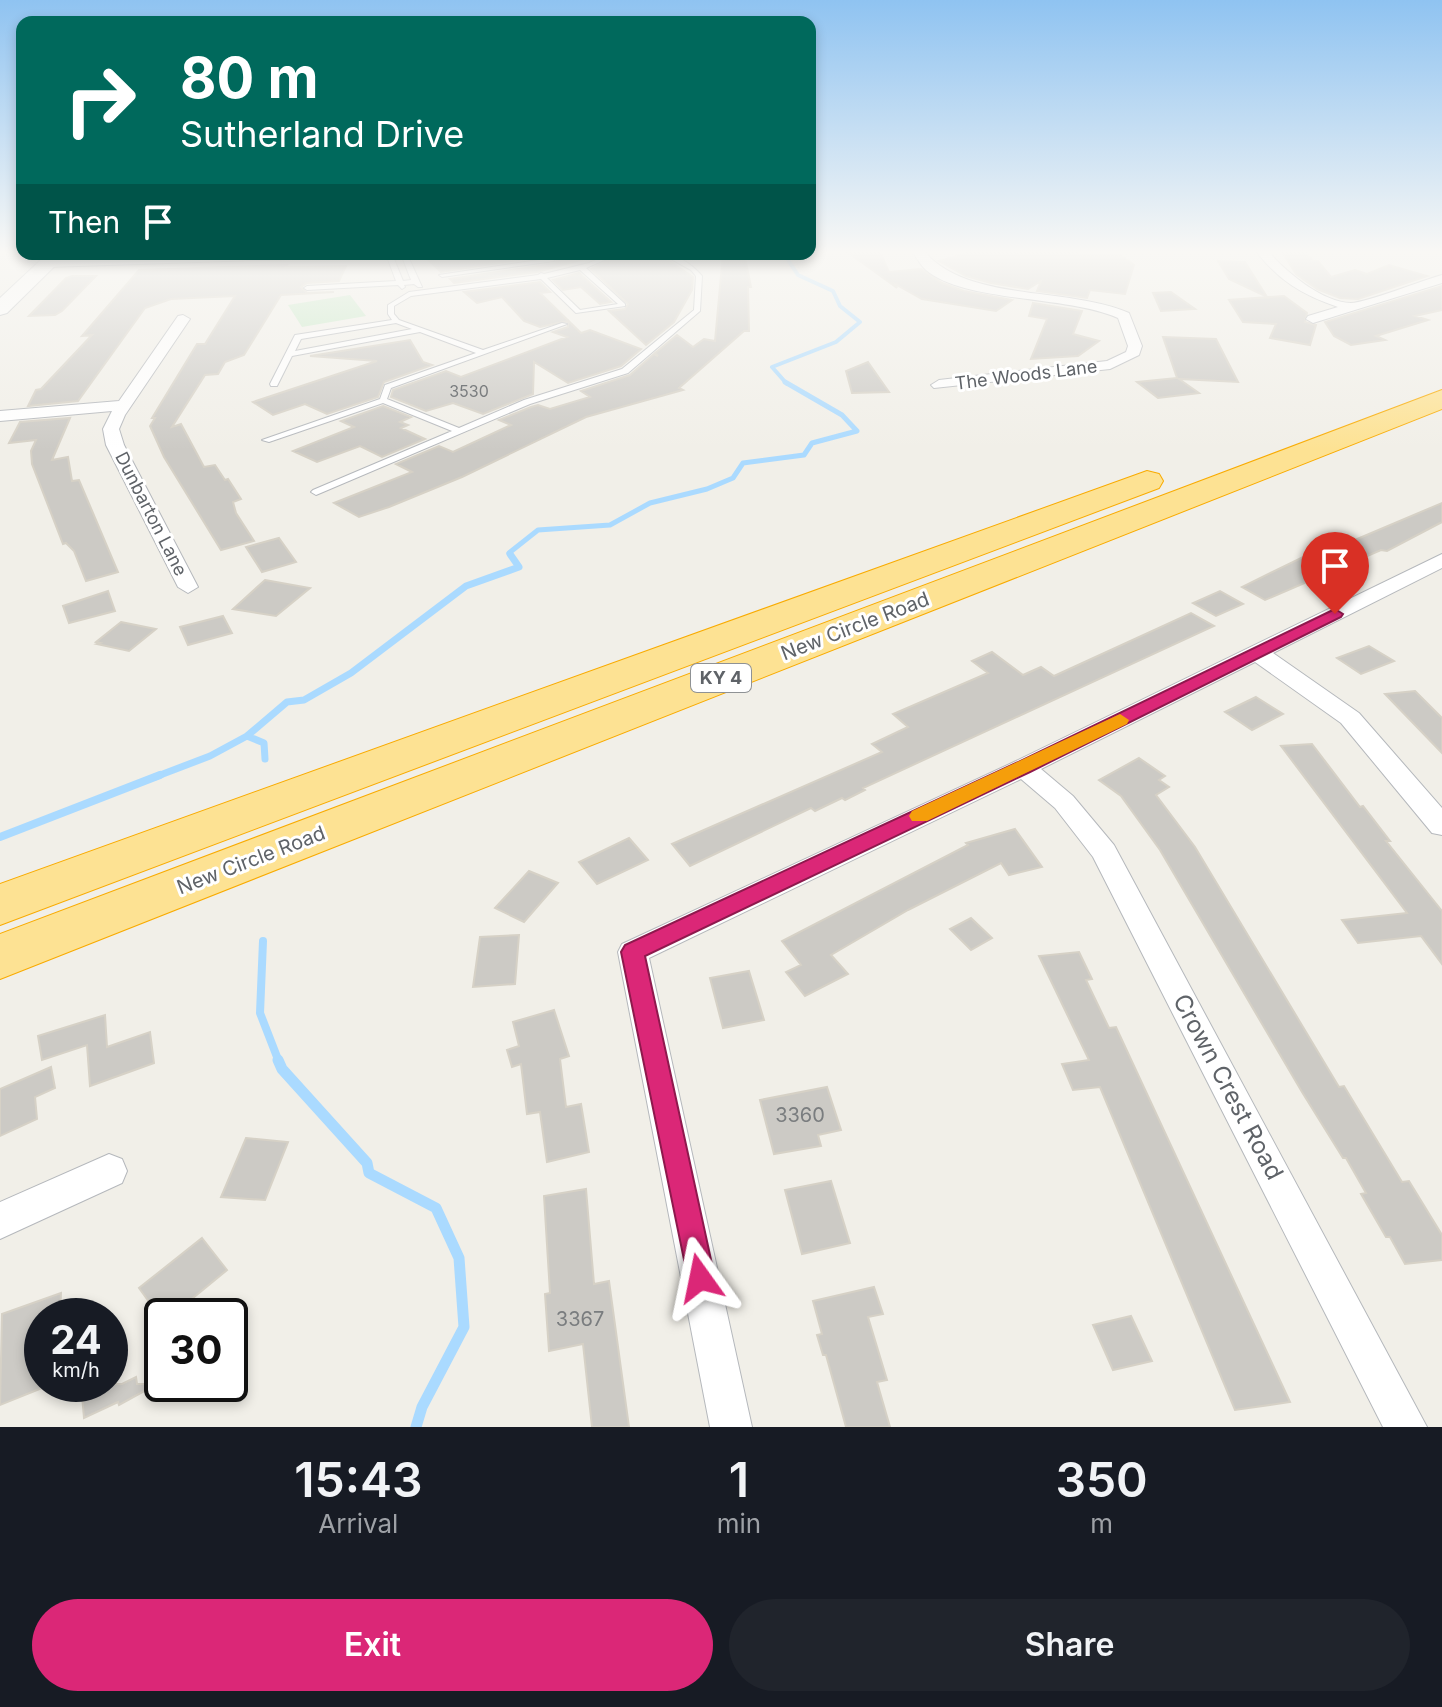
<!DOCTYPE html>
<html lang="en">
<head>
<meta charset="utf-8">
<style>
	:root { --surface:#171b24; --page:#20242c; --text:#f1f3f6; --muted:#9ea1a6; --accent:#db2777 }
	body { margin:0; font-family:Inter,sans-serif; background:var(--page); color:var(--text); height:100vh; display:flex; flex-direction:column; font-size:30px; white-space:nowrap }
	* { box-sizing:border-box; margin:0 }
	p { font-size:26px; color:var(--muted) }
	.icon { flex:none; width:44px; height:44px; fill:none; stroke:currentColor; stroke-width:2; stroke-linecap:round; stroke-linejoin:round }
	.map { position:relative; height:1427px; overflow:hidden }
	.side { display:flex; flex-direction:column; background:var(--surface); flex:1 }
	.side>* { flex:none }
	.top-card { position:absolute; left:16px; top:16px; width:800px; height:244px; border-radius:16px; box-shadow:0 4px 12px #0003; background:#00695c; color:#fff; overflow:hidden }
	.speed { position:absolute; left:24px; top:1298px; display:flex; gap:16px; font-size:40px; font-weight:700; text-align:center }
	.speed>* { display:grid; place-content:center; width:104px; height:104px; border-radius:50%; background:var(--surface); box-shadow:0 4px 12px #0003; line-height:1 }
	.speed small { font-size:20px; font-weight:400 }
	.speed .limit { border:4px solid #111; border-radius:12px; background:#fff; color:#111 }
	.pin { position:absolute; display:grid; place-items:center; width:68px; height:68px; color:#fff; margin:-82px -34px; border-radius:50% 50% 50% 0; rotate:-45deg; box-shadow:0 0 8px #0007 }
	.pin .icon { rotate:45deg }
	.me { position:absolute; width:88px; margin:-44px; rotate:348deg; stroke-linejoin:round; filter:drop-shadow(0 0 6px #0008) }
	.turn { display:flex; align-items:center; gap:28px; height:168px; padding:0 32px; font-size:36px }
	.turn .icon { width:104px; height:104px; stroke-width:2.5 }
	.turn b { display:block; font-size:56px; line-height:68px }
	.then { display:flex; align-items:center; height:76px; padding:0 32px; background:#0003; gap:16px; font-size:30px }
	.eta { display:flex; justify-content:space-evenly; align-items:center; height:136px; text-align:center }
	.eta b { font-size:48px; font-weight:600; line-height:56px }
	.cta { display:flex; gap:16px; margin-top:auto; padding:16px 32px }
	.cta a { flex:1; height:92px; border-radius:48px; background:var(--accent); color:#fff; font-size:32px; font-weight:600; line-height:92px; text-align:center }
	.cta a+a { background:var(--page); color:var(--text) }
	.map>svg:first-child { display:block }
	.green { fill:#c5e8c5 }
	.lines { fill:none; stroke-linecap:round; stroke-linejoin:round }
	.stream-far4 { stroke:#aadaff; stroke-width:4 }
	.stream-far3 { stroke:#aadaff; stroke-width:5 }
	.stream-far2 { stroke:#aadaff; stroke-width:7 }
	.stream-far1 { stroke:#aadaff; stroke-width:8 }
	.stream { stroke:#aadaff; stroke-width:11 }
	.building { fill:#cccac5; stroke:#d6d1c6; stroke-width:2 }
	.lane-casing { stroke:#b5b8bc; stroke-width:2 }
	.street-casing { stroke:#b5b8bc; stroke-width:2 }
	.secondary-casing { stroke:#b6babf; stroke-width:2 }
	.highway-casing { stroke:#f9ab00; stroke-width:2 }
	.lane { fill:#fff; fill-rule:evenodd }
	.street { fill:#fff; fill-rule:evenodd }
	.secondary { fill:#fff; fill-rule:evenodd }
	.highway { fill:#fde293; fill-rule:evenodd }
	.route { fill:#db2777; stroke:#8e194d; stroke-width:2 }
	.slow { fill:#f59e0b }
	.labels { text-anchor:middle; stroke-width:6; stroke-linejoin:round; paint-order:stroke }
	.number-label { font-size:16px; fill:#7a7d7f }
	.far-street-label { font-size:18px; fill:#5f6368; stroke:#fff }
	.shield { fill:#fff; stroke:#8f9295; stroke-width:2 }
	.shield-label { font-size:18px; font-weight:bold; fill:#5f6368 }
	.street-label { font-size:20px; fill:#5f6368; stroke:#fff }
	.near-number-label { font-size:20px; fill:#7a7d7f }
	.near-street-label { font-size:24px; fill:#5f6368; stroke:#fff }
</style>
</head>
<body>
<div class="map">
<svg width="1442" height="1427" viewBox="0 0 1442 1427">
	<rect width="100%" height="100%" fill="#f1efe8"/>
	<path class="green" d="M350 295 366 316 302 327 288 305Z"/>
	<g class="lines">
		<path class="stream-far4" d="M787 384 772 367 836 342 860 322 840 306 833 291 798 275 788 260 793 254"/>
		<path class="stream-far3" d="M511 556 509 553 538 530 610 525 650 503 707 489 733 478 743 463 804 455 812 443 857 431 842 415 785 382"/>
		<path class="stream-far2" d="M265 759 264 743 247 736 287 702 304 700 351 673 466 586 519 567 510 554
			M155 777 210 756 247 736"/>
		<path class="stream-far1" d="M0 837 160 775
			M263 941 260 1013 279 1062"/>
		<path class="stream" d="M278 1060 282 1069 367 1163 369 1173 436 1208 459 1258 464 1327 422 1407 416 1427"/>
	</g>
	<path class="building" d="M967 250H1060L1082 255H1120L1134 265 1125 294 1090 290 1087 298 1037 291 1041 281 1028 289 991 283 966 276 939 261 966 253Z
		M1281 250H1303L1313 261H1318L1331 277 1355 270 1367 274 1389 265 1427 276 1358 299 1340 298 1317 289 1296 274Z
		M880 252 889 272 921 269 942 283 964 291 1012 300 996 311 922 299 895 284 897 288 849 253Z
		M451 254H512L518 260 441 272 425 257Z
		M561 254H602L537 272 454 283 450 279 554 264 557 261 555 257Z
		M621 254H659L693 277 692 290 674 322 646 345 609 311 625 309 628 304 591 269Z
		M723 254H732L746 262 751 287H748L749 331H744L679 388 683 390 586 417 462 477 389 507 359 517 334 503 412 472 396 464 439 446 453 452 511 425 499 420 531 407 538 405 550 409 590 397 581 391 630 375 654 354 658 356 655 353 677 335 693 347 704 339 715 341Z
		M1218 261 1245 262 1267 297 1229 279Z
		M287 265 286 267 346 266 339 281 307 283 301 287 307 293 334 292 281 295 244 355 225 362 218 374 205 375 172 427 181 424 204 467 215 465 225 480 228 479 241 499 233 502 236 513 254 541 221 550 164 457 150 426 155 418H152L197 344H205L235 296 171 299 145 308 78 401 28 406 36 390 41 389 92 335 82 336 139 270Z
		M579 273 611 302 600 304 581 287 563 290 553 280Z
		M72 276H96L62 311 55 315 29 316 66 278Z
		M540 282 550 292 540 293 581 333 590 330 641 349 621 366 568 383 534 362 533 394 483 414 453 403 426 411 391 397 393 390 446 371 461 377 567 337 553 332 568 327V321L540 327 524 321 502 297 477 303 464 292Z
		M1442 286V310L1415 316 1428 320 1376 336 1385 340 1351 345 1334 336 1325 322Z
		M1171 292 1195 309 1161 311 1153 293Z
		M1284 296 1307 313 1305 322 1316 325 1310 345 1270 338 1276 324 1243 322 1229 300Z
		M1033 303 1082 311 1073 334 1099 341 1078 356 1031 359 1047 319 1029 316Z
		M1163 337 1216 339 1238 382 1179 379 1199 393 1158 398 1137 382 1177 378Z
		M410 340 423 362 432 365 384 382 378 397 327 414 305 404 273 415 253 402 377 361 310 356Z
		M868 362 889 392 852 393 846 371Z
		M383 406 411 417 400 422 408 425 401 428 425 439 382 457 360 446 317 462 293 451 354 427 341 421Z
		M70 418 52 460 68 457 72 481 79 480 118 572 86 581 74 551 66 543 63 544 32 464 31 451 36 440 9 443 20 422Z
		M1442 503V522L1387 551 1381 550 1265 600 1242 587 1305 556 1309 558 1343 545Z
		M279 538 296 562 262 572 246 547Z
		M265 580 310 588 276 616 233 609Z
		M108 591 115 611 69 623 63 606Z
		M1220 591 1243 604 1216 616 1193 603Z
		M1191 613 1214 626 863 788 865 790 845 800 842 798 815 811 811 808 690 866 672 844 882 752 872 744 908 727 893 714 988 673 972 661 992 652 1023 675 1041 667 1054 676Z
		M223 616 232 633 188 645 180 627Z
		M121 622 156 629 129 651 97 644 100 643 96 642Z
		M1369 646 1394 661 1361 674 1337 658Z
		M1415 691 1442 718V753L1385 694Z
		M1256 697 1283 714 1252 730 1225 712Z
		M1312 744 1360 807 1363 806 1390 841H1386L1442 911V964L1421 936 1358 943 1342 920 1407 913 1281 746Z
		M1139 758 1165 776 1159 780 1169 787 1156 795 1195 847 1339 1087 1344 1086 1402 1182 1409 1181 1442 1235V1260L1405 1264 1390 1237H1386L1361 1194 1366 1193 1346 1158H1343L1302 1092 1160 850 1121 796 1099 780Z
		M1015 829 1042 867 1009 875 1001 863 908 910 831 955 848 974 805 996 786 972 801 965 782 941 968 845 966 843Z
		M629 838 648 860 597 884 579 862Z
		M529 871 558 883 524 922 495 908Z
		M971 918 992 938 971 950 950 929Z
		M519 935 515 984 473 987 480 937Z
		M1079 952 1092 979 1086 980 1109 1028 1116 1027 1290 1402 1235 1410 1100 1087 1073 1090 1062 1064 1089 1060 1039 956Z
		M749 971 764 1020 723 1028 710 978Z
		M554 1010 569 1056 560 1059 566 1107 581 1104 589 1152 547 1162 540 1112 527 1114 521 1064 512 1067 507 1050 519 1046 513 1022Z
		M105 1015 107 1047 150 1032 154 1063 90 1086 87 1045 42 1060 38 1036Z
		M51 1067 55 1088 35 1097 37 1119 0 1136V1089Z
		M827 1087 841 1130 818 1135 821 1146 774 1154 760 1100Z
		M246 1138 288 1142 265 1200 221 1197Z
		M831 1181 850 1243 802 1254 785 1190Z
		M586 1189 594 1284 609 1281 629 1427H592L583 1344 549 1351 545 1294 550 1293 544 1196Z
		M202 1238 227 1270 171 1316H162V1320L139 1288Z
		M874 1287 883 1314 868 1317 887 1380 877 1382 890 1427H846L826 1355H823L817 1335 822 1334 813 1301Z
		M61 1293 60 1316H42V1388L0 1405 2 1314Z
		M1131 1316 1152 1361 1113 1370 1093 1325Z
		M136 1377 137 1384H157L119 1405 118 1402 84 1418 81 1384H122Z"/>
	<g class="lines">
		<defs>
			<path id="lane" d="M386 254H392L403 281 411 280 401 254H407L422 287H418L414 284 404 285 405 287 402 289 398 285 307 290 304 288 307 286 396 281Z
				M610 254H618L586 268 625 304V306L576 313 541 279 411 296 394 306V314L399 320 483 350 562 323 567 324 391 388 387 399 459 428 524 400 622 369 694 310 696 276 691 270 662 254C677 254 693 265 702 276L700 311 628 373 530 404 316 495 311 492 313 490 452 431 383 403 269 442 262 440 380 399 385 385 476 353 420 332 292 356 277 386H271L270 384 295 335 392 320 388 314V305L409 292 538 275 541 273 544 274 589 263ZM580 270 618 304 580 310 547 278ZM396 323 412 329 295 351 301 339Z
				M552 258 554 261 442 277 439 275Z"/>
			<path id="street" d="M911 250H923C966 303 1067 286 1129 313L1142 346 1139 355 1110 369 934 388 931 385 939 380 1107 361 1126 352 1128 346 1118 318C1066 295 965 303 926 270 920 265 916 256 911 250Z
				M1255 250H1267C1285 271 1321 302 1351 303 1366 303 1423 280 1442 275V283L1313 323 1306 319 1308 316 1338 307C1302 295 1278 280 1255 250Z
				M208 254H324L318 258 49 267 43 263 49 259Z
				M183 315 190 319 125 415 119 429 124 445 198 587 188 593 178 587 106 445 103 429 112 411 0 421V411L119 401 178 316Z
				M1442 554V568L1273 653 1359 713 1442 808V835L1432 833 1341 723 1255 662 1041 769 1073 796 1114 845 1427 1427H1383L1093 857 1055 808 1021 779 649 958 752 1427H710L618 952 622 944 1014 762Z
				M109 1154 122 1159 127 1171 122 1183 0 1239V1202Z"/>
			<path id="secondary" d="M47 254H67L7 313 0 315V298Z"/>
			<path id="highway" d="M1442 390V409L0 979V934Z
				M1147 471 1159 474 1163 481 1159 488 0 925V884Z"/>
		</defs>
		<use href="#lane" class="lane-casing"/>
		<use href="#street" class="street-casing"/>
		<use href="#secondary" class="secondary-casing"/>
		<use href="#highway" class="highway-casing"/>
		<use href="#lane" class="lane"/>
		<use href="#street" class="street"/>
		<use href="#secondary" class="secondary"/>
		<use href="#highway" class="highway"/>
	</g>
	<linearGradient id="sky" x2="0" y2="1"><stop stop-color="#8fc3f1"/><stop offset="0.56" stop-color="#f9f8f5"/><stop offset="1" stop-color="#f9f8f5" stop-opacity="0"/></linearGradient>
	<rect width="1442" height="450" fill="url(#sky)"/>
	<path class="route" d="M1335 609 1343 614 1341 617 1030 772 645 956 715 1278 711 1289 700 1293 690 1289 621 952 625 945 1016 763Z"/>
	<path class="slow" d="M1120 714 1129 720 1127 724 927 821H912L909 816 912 811Z"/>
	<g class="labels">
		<g class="number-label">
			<text x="469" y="397">3530</text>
		</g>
		<g class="far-street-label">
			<text transform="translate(1026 375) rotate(-7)" y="6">The Woods Lane</text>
			<text transform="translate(151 514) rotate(63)" y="6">Dunbarton Lane</text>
		</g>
		<rect class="shield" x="691" y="664" width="60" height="28" rx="6"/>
		<g class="shield-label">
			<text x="721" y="684">KY 4</text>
		</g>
		<g class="street-label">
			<text transform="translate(855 626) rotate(-21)" y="7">New Circle Road</text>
			<text transform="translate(251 860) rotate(-21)" y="7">New Circle Road</text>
		</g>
		<g class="near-number-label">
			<text x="800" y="1122">3360</text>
			<text x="580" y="1326">3367</text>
		</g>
		<g class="near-street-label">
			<text transform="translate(1228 1087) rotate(62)" y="8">Crown Crest Road</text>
		</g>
	</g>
</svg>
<div class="speed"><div>24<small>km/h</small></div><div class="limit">30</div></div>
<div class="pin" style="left:1335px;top:614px;background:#d93025"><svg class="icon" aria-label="arrive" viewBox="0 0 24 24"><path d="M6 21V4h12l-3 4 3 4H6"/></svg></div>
<svg class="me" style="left:700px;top:1278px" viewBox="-20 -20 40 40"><path d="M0-17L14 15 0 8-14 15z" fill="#db2777" stroke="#fff" stroke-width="4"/></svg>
<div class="top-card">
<div class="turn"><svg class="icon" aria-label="right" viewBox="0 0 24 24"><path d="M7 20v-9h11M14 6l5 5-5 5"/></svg><div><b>80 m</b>Sutherland Drive</div></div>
<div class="then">Then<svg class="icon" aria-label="arrive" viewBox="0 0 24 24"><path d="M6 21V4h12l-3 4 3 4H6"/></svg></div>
</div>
</div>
<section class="side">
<div class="eta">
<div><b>15:43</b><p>Arrival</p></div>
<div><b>1</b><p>min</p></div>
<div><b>350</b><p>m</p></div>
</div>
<div class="cta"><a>Exit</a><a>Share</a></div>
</section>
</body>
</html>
